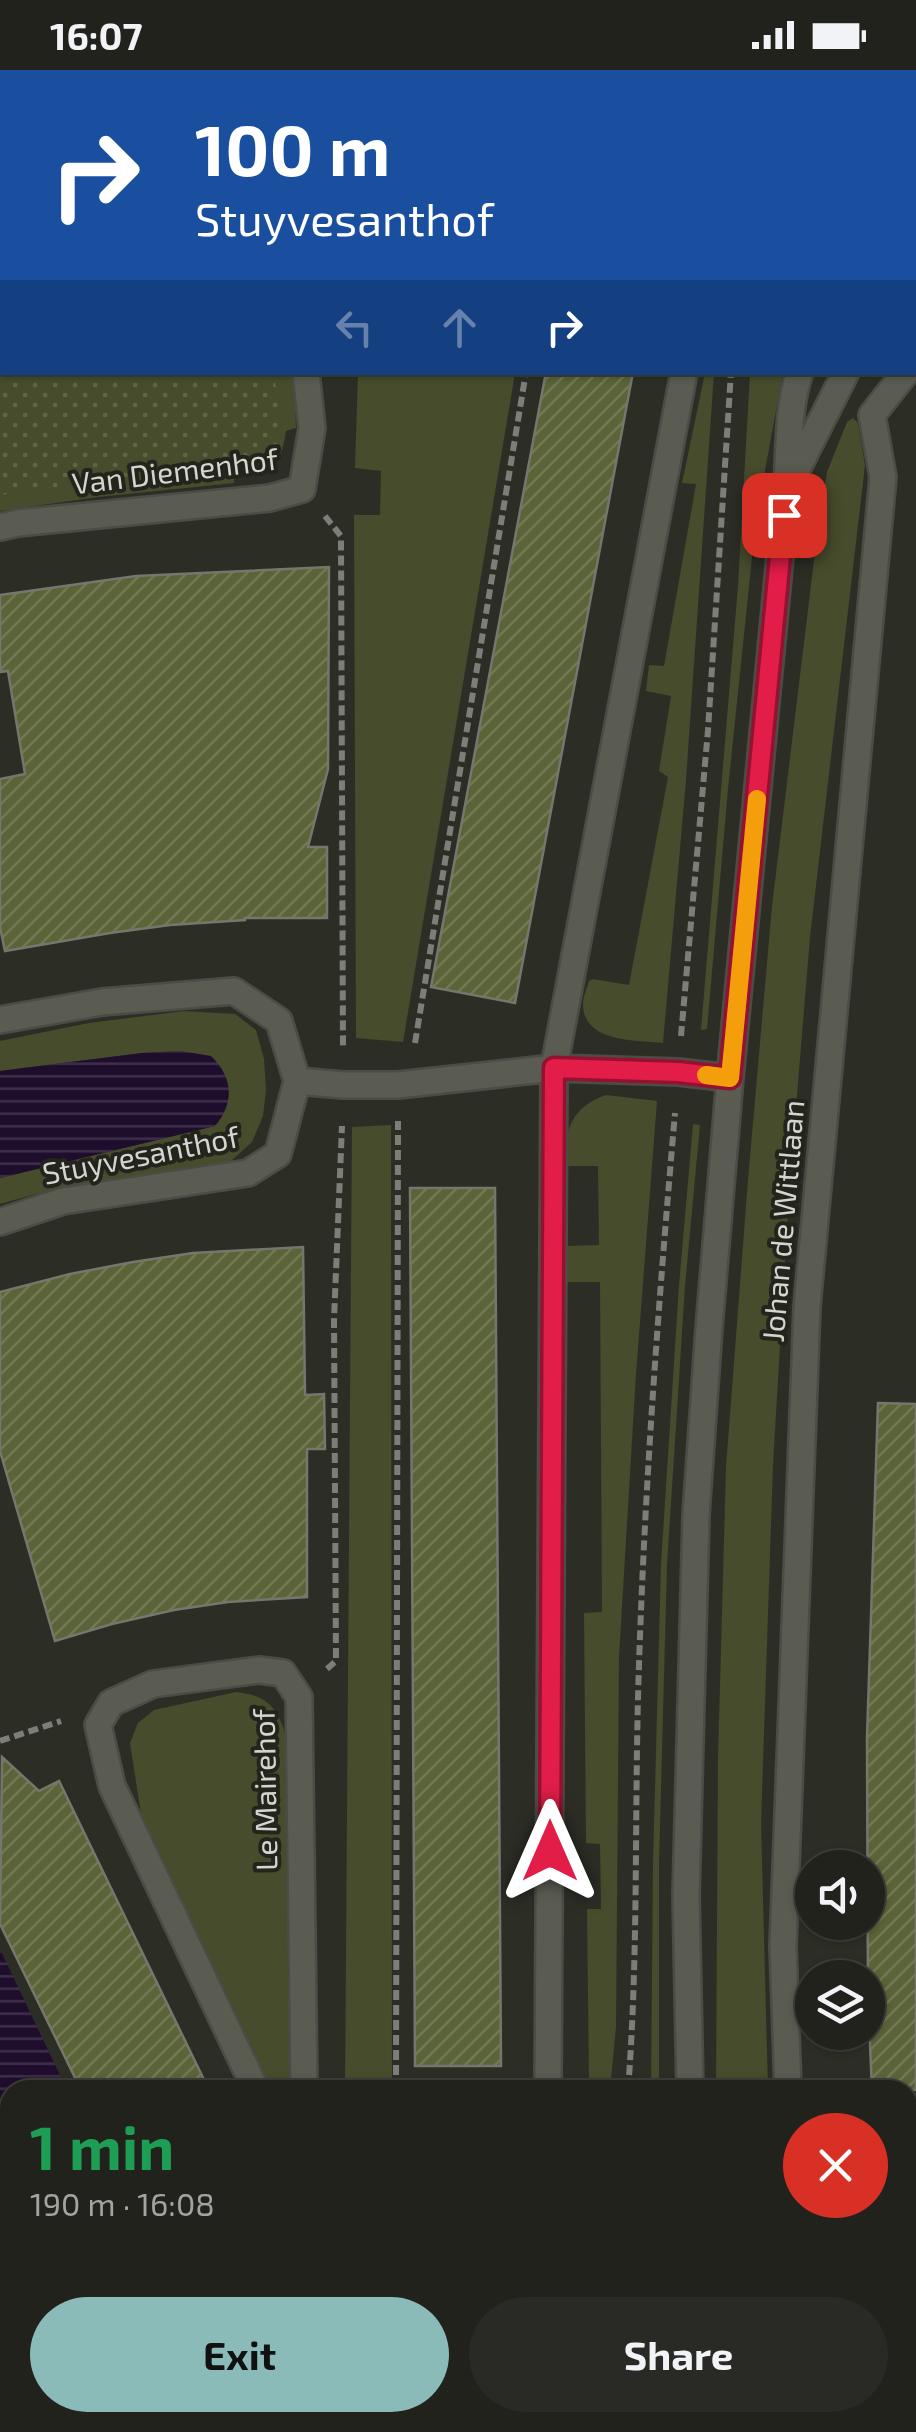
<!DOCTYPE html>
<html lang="en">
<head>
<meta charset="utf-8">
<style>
	:root { --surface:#21221c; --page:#292a25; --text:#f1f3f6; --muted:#a2a4a3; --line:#3e3f3b; --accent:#8bbbb9 }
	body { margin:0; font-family:"Exo 2",sans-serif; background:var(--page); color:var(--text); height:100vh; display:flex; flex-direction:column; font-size:38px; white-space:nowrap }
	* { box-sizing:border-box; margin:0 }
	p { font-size:32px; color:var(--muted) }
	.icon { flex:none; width:55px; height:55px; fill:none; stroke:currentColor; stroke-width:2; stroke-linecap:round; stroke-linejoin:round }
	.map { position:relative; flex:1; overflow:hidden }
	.side { position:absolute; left:0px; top:2010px; width:918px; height:352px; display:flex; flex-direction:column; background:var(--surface); border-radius:30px 30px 0 0; box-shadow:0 2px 8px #0004,0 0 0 2px var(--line) }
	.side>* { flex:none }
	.guide { position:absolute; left:0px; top:0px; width:918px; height:305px; box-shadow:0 2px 8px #0004,0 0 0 2px var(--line); background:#1a4fa0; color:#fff; overflow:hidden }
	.tools { position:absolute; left:795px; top:1780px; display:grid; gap:20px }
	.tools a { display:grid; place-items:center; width:90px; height:90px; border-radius:50%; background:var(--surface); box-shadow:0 2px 8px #0004,0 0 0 2px var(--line); font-size:50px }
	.pin { position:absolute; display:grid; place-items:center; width:85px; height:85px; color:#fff; margin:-42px; border-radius:20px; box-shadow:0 5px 15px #0006 }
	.me { position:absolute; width:110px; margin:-55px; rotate:0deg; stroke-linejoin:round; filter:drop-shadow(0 0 8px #0008) }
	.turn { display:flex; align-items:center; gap:35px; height:210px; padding:0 30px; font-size:45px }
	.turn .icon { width:130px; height:130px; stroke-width:2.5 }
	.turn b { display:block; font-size:70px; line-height:85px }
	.lanes { display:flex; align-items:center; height:95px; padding:0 30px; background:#0003; justify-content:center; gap:50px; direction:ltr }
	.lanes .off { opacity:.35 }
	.round { display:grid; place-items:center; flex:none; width:105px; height:105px; border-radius:52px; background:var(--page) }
	.summary { display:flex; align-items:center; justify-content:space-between; height:170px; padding:0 30px }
	h1 { font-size:60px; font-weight:700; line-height:75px; color:#1e9e55 }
	.action { display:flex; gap:20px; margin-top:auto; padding:20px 30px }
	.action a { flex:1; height:115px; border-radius:60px; background:var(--accent); color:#111; font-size:40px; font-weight:700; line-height:115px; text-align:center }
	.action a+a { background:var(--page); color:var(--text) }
	.status { display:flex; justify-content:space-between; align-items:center; height:70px; padding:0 50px; background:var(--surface); direction:ltr }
	.status svg { height:28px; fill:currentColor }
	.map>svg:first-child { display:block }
	.grass { fill:#464c2c }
	.park { fill:url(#park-dots) }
	.water { fill:url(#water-rules) }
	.building { fill:url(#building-hatch); stroke:#75776d; stroke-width:2.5 }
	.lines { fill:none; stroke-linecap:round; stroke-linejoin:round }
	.minor-casing { stroke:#4a4c45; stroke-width:30 }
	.path { stroke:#7c7e77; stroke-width:6; stroke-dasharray:10 5; stroke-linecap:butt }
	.minor { stroke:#5a5c52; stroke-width:25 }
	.route-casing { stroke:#92132f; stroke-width:25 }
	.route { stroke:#e11d48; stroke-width:18 }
	.slow { stroke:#f59e0b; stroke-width:18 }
	.labels { text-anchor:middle; stroke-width:8; stroke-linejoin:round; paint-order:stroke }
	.street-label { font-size:30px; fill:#d3d5cf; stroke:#23251c }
</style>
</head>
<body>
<div class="status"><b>16:07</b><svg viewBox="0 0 49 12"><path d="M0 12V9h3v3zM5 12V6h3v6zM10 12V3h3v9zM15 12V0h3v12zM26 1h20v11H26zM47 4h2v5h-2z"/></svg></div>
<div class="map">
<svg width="916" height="2362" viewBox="0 0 916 2362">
	<defs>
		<pattern id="park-dots" width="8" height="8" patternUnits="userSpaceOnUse" patternTransform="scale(2.5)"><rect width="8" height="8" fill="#464c2c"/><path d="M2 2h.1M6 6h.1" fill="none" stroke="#60654a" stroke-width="1.8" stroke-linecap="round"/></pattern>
		<pattern id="water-rules" width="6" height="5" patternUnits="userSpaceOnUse" patternTransform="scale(2.5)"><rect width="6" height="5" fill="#1f0d2d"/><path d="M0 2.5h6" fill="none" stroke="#3f2f4a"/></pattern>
		<pattern id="building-hatch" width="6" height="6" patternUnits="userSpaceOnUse" patternTransform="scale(2.5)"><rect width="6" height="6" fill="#5b6338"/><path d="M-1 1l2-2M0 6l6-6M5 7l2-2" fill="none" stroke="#727854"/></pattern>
	</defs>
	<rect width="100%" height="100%" fill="#2c2e26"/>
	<path class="grass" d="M63 303H292L295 319 296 358 286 361C281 397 269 405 234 406V413L98 427 0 441V346Z
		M358 303H515L403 972 356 968 354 445H380L381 401 355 398Z
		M705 303H714L686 710 663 973C636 970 583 973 583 934 583 927 587 918 589 911L593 909 629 915 668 707 659 701 671 626 646 621 649 595 664 596 696 414 682 413Z
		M750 303H783L756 449 728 719 707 959 701 960 738 516Z
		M853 348 858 353 865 395 810 867 789 1122 773 1395 761 1753 768 2020H716L718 1688 726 1397 748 1110 772 836 819 449 827 402 847 352Z
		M184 941 235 944 256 960 264 989 266 1020 263 1046 252 1072 231 1091 61 1117 0 1134V1108L215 1056 181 981 142 983 0 1001V971L89 953Z
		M606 1025 657 1031 636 1304 619 1587 616 1957 610 2020H575V2013L589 2012 587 1839H601L600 1774 586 1773 584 1543 602 1542 600 1212H567L566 1176 599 1175 598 1096H563C566 1061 569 1038 606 1025Z
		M693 1054 700 1055 685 1216 667 1495 659 1794V2020H651L653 1793 661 1494 679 1215Z
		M391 1055 392 2020H345L352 1057Z
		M236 1622C266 1625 278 1637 286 1667L292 2020H269L143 1757 130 1673 138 1653 154 1640Z
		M908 2264H916V2362H872V2353L908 2352Z"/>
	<path class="park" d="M2 259V302L273 303C280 332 287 370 268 396L170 403 0 425V260Z"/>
	<path class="water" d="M181 981 211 986C233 1007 235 1032 215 1056L0 1108V1001L142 983Z
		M0 1879 67 2020H10V2082L0 2062Z"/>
	<path class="building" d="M546 302H633L515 933 431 917Z
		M329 497 328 699 308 777H327V848H245V850L170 855 110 863 5 881 0 857V709L25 704 8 601 0 602V525L136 506Z
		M410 1118H495L501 1996H415Z
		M303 1177 305 1325 324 1324 325 1379H307V1527L228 1532 174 1540 112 1554 55 1571 0 1381V1222L70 1204 133 1192 193 1183Z
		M878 1333 916 1334V2020H872L868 1928 867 1668Z
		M2 1687 39 1721 59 1711 209 2020H81L0 1854Z"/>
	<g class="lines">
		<defs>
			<path id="minor" d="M167 0 168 2
				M558 0 560 2
				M830 2 832 0
				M915 83 916 82
				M915 204 916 203
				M0 223 2 222
				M793 407 846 302
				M0 457 18 453 270 428 302 419 312 358 306 302
				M0 950 102 932 234 921 279 951 297 1011 278 1084 248 1103 63 1131 0 1152
				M297 1011 343 1015H398L554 998 678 1002 730 1008
				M256 2020 112 1716 98 1655 111 1633 153 1614 259 1600 283 1603 299 1627 304 2020
				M548 2020 554 998 684 302
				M690 2020 686 1825 696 1445 709 1258 730 1008 784 445C791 401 785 342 800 302
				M788 2020 783 1876 807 1237 883 407 872 345 906 302
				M908 2113H916
				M0 2333 10 2343
				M19 2352 28 2362
				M696 2352V2362
				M804 2352V2362"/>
		</defs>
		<use href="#minor" class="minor-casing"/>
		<path class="path" d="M625 0 627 2
			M325 446 341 466 343 978
			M681 966 708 660 731 302
			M415 973 526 302
			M327 1599 336 1591 334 1250 342 1056
			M0 1671 61 1651
			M396 2020 398 1051
			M628 2020C639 1879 634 1737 639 1595 645 1411 659 1227 675 1043
			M630 2352 631 2362"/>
		<use href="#minor" class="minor"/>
	</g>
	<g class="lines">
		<defs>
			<path id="route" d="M550 1781 554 998 678 1002 730 1008 784 445"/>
		</defs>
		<use href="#route" class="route-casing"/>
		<use href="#route" class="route"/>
		<path class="slow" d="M706 1005 730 1008 757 729"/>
	</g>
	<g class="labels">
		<g class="street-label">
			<text transform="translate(175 402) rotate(-7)" y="10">Van Diemenhof</text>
			<text transform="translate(141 1086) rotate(-11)" y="10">Stuyvesanthof</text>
			<text transform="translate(784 1151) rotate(-85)" y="10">Johan de Wittlaan</text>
			<text transform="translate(266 1720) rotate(-91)" y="10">Le Mairehof</text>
		</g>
	</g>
</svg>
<div class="tools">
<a><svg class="icon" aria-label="sound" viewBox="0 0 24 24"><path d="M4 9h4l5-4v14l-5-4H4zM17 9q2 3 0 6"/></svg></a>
<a><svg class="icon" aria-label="layers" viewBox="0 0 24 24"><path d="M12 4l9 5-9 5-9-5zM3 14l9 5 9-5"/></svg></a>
</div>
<div class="pin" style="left:784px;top:445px;background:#d93025"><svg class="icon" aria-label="arrive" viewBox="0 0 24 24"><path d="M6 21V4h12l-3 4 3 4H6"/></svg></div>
<svg class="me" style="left:550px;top:1781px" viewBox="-20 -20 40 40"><path d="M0-17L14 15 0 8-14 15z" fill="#e11d48" stroke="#fff" stroke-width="4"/></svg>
<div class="guide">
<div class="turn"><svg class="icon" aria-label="right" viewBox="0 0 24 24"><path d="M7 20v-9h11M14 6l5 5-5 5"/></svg><div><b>100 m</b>Stuyvesanthof</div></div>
<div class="lanes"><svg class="icon off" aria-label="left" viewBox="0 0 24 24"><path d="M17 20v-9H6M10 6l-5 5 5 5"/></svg><svg class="icon off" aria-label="ahead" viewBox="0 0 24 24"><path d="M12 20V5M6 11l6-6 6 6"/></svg><svg class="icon" aria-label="right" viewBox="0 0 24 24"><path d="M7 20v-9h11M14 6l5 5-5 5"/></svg></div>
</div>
<section class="side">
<div class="summary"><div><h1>1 min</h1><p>190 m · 16:08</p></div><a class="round" style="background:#d93025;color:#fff"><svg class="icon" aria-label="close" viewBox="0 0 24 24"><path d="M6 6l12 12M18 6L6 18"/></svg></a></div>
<div class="action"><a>Exit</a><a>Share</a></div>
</section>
</div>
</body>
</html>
